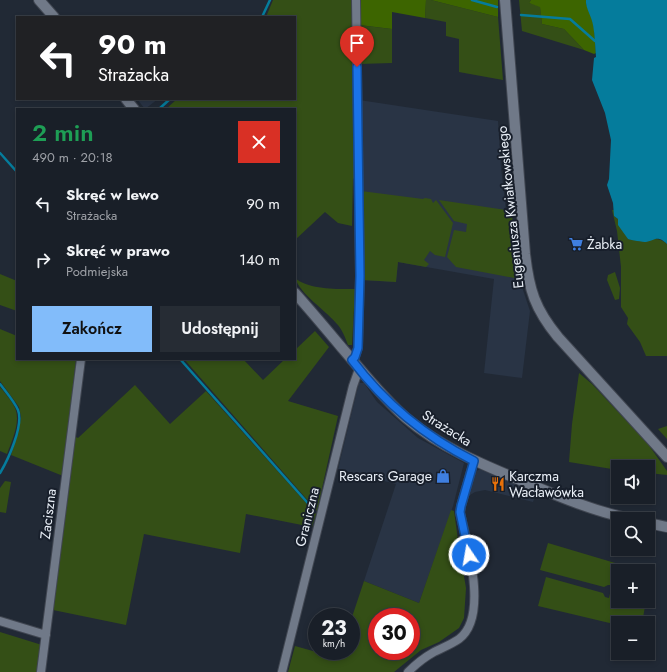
<!DOCTYPE html>
<html lang="pl">
<head>
<meta charset="utf-8">
<style>
	:root { --surface:#191f28; --page:#262c34; --text:#f1f3f6; --muted:#9fa2a8; --line:#373d45; --accent:#82bcfa }
	body { margin:0; font-family:Jost,sans-serif; background:var(--page); color:var(--text); height:100vh; display:flex; flex-direction:column; font-size:15px; white-space:nowrap }
	* { box-sizing:border-box; margin:0 }
	p { font-size:13px; color:var(--muted) }
	.icon { flex:none; width:22px; height:22px; fill:none; stroke:currentColor; stroke-width:2; stroke-linecap:round; stroke-linejoin:round }
	.map { position:relative; flex:1; overflow:hidden }
	.panel { position:absolute; left:16px; top:108px; width:280px; height:252px; display:flex; flex-direction:column; background:var(--surface); border-radius:0px; box-shadow:0 2px 6px #0003,0 0 0 1px var(--line) }
	.panel>* { flex:none }
	.banner { position:absolute; left:16px; top:16px; width:280px; height:84px; border-radius:0px; box-shadow:0 2px 6px #0003,0 0 0 1px var(--line); background:#202124; color:#fff; overflow:hidden }
	.buttons { position:absolute; left:611px; top:460px; display:grid; gap:8px }
	.buttons a { display:grid; place-items:center; width:44px; height:44px; border-radius:0px; background:var(--surface); box-shadow:0 2px 6px #0003,0 0 0 1px var(--line); font-size:20px }
	.speed { position:absolute; left:308px; top:608px; display:flex; gap:8px; font-size:20px; font-weight:700; text-align:center }
	.speed>* { display:grid; place-content:center; width:52px; height:52px; border-radius:50%; background:var(--surface); box-shadow:0 2px 6px #0003,0 0 0 1px var(--line); line-height:1 }
	.speed small { font-size:10px; font-weight:400 }
	.speed .limit { border:6px solid #d22; background:#fff; color:#111 }
	.pin { position:absolute; display:grid; place-items:center; width:34px; height:34px; color:#fff; margin:-41px -17px; border-radius:50% 50% 50% 0; rotate:-45deg; box-shadow:0 0 4px #0007 }
	.pin .icon { rotate:45deg }
	.me { position:absolute; width:44px; margin:-22px; rotate:348deg; stroke-linejoin:round; filter:drop-shadow(0 0 3px #0008) }
	.turn { display:flex; align-items:center; gap:14px; height:84px; padding:0 16px; font-size:18px }
	.turn .icon { width:52px; height:52px; stroke-width:2.5 }
	.turn b { display:block; font-size:28px; line-height:34px }
	.round { display:grid; place-items:center; flex:none; width:42px; height:42px; border-radius:0px; background:var(--page) }
	.overview { display:flex; align-items:center; justify-content:space-between; height:68px; padding:0 16px }
	h1 { font-size:24px; font-weight:600; line-height:30px; color:#1e9e55 }
	.primary-button { display:flex; gap:8px; margin-top:auto; padding:8px 16px }
	.primary-button a { flex:1; height:46px; border-radius:0px; background:var(--accent); color:#111; font-size:16px; font-weight:600; line-height:46px; text-align:center }
	.primary-button a+a { background:var(--page); color:var(--text) }
	ul { padding:0; list-style:none }
	li { display:flex; align-items:center; gap:12px; height:56px; padding:0 16px }
	li div { flex:1 }
	li b { display:block; font-size:15px }
	li em { font-style:normal }
	.map>svg:first-child { display:block }
	.built { fill:#293445 }
	.green { fill:#344f16; fill-rule:evenodd }
	.forest { fill:#3d6500 }
	.water { fill:#057c9c }
	.lines { fill:none; stroke-linecap:round; stroke-linejoin:round }
	.stream { stroke:#057c9c; stroke-width:2.5 }
	.minor-casing { stroke:#404651; stroke-width:10 }
	.tertiary-casing { stroke:#404651; stroke-width:12 }
	.minor { stroke:#707988; stroke-width:8 }
	.tertiary { stroke:#707988; stroke-width:10 }
	.route-casing { stroke:#114b97; stroke-width:10 }
	.route { stroke:#1a73e8; stroke-width:7 }
	.labels { text-anchor:middle; stroke-width:4; stroke-linejoin:round; paint-order:stroke }
	.street-label { font-size:14px; fill:#e9eff7; stroke:#181f2b }
	.poi-label { font-size:14px; fill:#e9eff7; stroke:#181f2b; text-anchor:start }
</style>
</head>
<body>
<div class="map">
<svg width="667" height="672" viewBox="0 0 667 672">
	<rect width="100%" height="100%" fill="#212935"/>
	<path class="built" d="M137 99H158L145 109Z
		M359 100 498 121 501 168 506 210 512 213 514 254 520 281 530 311 522 378 484 373 494 279 398 262 396 282 362 280Z
		M359 383H364L377 402 418 438 464 463 453 506 419 603 364 581 396 484 338 469Z
		M480 469 536 493 533 502 485 490 475 492 470 495 467 500 475 472Z"/>
	<path class="green" d="M273 0H353L356 182 353 178 352 226 338 223 325 212 295 240V109H166L177 99H295V17H266Z
		M426 0H431L498 17 503 80 459 72V39L446 36V22L425 18Z
		M519 0H531L529 3 540 6 542 24 564 29 584 50 522 31Z
		M358 25 392 29V63L359 64Z
		M361 191 423 199 425 198 431 199 433 203 436 200 453 223 445 257 435 255 430 251 424 260 429 264 426 267 398 262 396 282 362 280Z
		M439 200 506 210 512 213 514 254 520 279 456 267 447 257 454 230 466 232 467 224 454 221Z
		M612 210H614V216L618 219 628 239C641 242 657 234 667 244V356H646L640 342 627 324 628 318 621 307V267L617 231Z
		M615 272 620 288 619 299 615 300 607 280 608 275Z
		M0 274 17 281V311L0 305Z
		M295 278C309 290 337 289 355 289L352 345H348C345 337 342 329 336 323 324 309 301 295 295 278Z
		M0 329 17 336V359H76L63 476 11 455 18 433 21 417 19 407 0 381Z
		M315 331 329 347 288 401 338 416 317 511 184 359H243L263 380 285 359H295V350Z
		M579 373 592 384 648 444 667 471V475L648 473V467H618V470L569 462 572 424Z
		M135 385 170 424 206 391 316 514 312 527 246 514 240 553 144 534 126 625 53 610 74 436 78 438Z
		M0 387C5 393 12 401 15 408 21 422 12 440 7 454L0 451Z
		M667 426V439L658 429Z
		M5 481 11 482 6 513 0 512V488Z
		M451 510 454 511 459 547 466 588 464 618 459 628 439 642 421 650 394 672H288L295 646 338 658 341 651H351V620L364 581 419 603ZM377 617H411V651H377Z
		M548 543 642 571H618V601H646L642 623H618V625L538 606 546 577 603 593 605 597 609 598 612 585H608L604 587 540 570Z
		M0 632 42 645 39 672H0Z"/>
	<path class="forest" d="M359 0H426L425 18 392 12V29L359 25Z
		M431 0H498V17Z
		M531 0H586C586 7 590 12 592 18 595 30 595 41 596 53L594 54 584 50 564 29 542 24 540 7 529 3Z"/>
	<path class="water" d="M586 0H667V244C657 235 656 240 646 242 643 242 631 240 628 239L618 225V219L614 216 613 203 607 185 609 179 611 140 605 113 592 80 594 58 596 57C595 46 595 35 593 25 592 17 585 7 586 0Z"/>
	<g class="lines">
		<path class="stream" d="M472 0 497 7
			M521 15 570 19 595 41
			M262 17 270 0
			M159 109 170 99
			M0 153 17 172
			M180 359 314 510
			M0 384C6 392 14 401 18 410 24 425 8 460 0 473"/>
		<defs>
			<path id="minor" d="M352 360 355 357 358 348 360 276 356 0
				M0 621 46 635
				M41 672 81 359
				M282 672 353 386 359 369
				M408 672C416 664 425 657 434 652 442 648 452 644 459 639 489 617 467 543 460 513L461 506 474 461"/>
			<path id="tertiary" d="M39 0 54 17
				M505 0 525 254C529 290 535 309 558 337L667 457
				M126 99 134 109
				M295 293C311 311 327 330 342 348 363 372 382 397 406 418 440 447 481 464 522 481 558 496 593 511 631 519
				M648 523 667 527"/>
		</defs>
		<use href="#minor" class="minor-casing"/>
		<use href="#tertiary" class="tertiary-casing"/>
		<use href="#minor" class="minor"/>
		<use href="#tertiary" class="tertiary"/>
	</g>
	<g class="lines">
		<defs>
			<path id="route" d="M357 67 360 276 358 348 355 357 352 360C385 404 426 437 474 461L461 506 460 512 469 555"/>
		</defs>
		<use href="#route" class="route-casing"/>
		<use href="#route" class="route"/>
	</g>
	<defs>
		<symbol id="supermarket-bare" viewBox="-9 -9 18 18"><path d="M-6-5.5h2.5l.6 2H6L4.5 2H-2.5L-4.4-4H-6ZM-1.5 3.2a1.3 1.3 0 1 0 .1 0ZM3 3.2a1.3 1.3 0 1 0 .1 0Z" fill="#3f7fe0" stroke="#181f2b" stroke-width="2.5" paint-order="stroke"/></symbol>
		<symbol id="shop-bare" viewBox="-9 -9 18 18"><path d="M-5-2.5h2.3a2.7 3.5 0 0 1 5.4 0H5L5.5 6h-11ZM-1.5-2.5h3a1.5 2.3 0 0 0-3 0Z" fill="#3f7fe0" stroke="#181f2b" stroke-width="2.5" paint-order="stroke"/></symbol>
		<symbol id="restaurant-bare" viewBox="-9 -9 18 18"><path d="M-5-6h1v4h1v-4h1v4h1v-4h1v5L-1.5 .5V6h-2V.5L-5-1ZM5-6V6H3V1.5H1.5Q1.5-4 5-6Z" fill="#e8710a" stroke="#181f2b" stroke-width="2.5" paint-order="stroke"/></symbol>
	</defs>
	<g fill-rule="evenodd">
		<use href="#supermarket-bare" x="566" y="234" width="20" height="20"/>
		<use href="#shop-bare" x="433" y="466" width="20" height="20"/>
		<use href="#restaurant-bare" x="488" y="474" width="20" height="20"/>
	</g>
	<g class="labels">
		<g class="street-label">
			<text transform="translate(510 207) rotate(-96)" y="5">Eugeniusza Kwiatkowskiego</text>
			<text transform="translate(447 428) rotate(32)" y="5">Strażacka</text>
			<text transform="translate(48 514) rotate(-83)" y="5">Zaciszna</text>
			<text transform="translate(307 517) rotate(-76)" y="5">Graniczna</text>
		</g>
		<g class="poi-label">
			<text x="587" y="249">Żabka</text>
			<text x="432" y="481" text-anchor="end">Rescars Garage</text>
			<text x="509" y="481">Karczma<tspan x="509" dy="16">Wacławówka</tspan></text>
		</g>
	</g>
</svg>
<div class="buttons">
<a><svg class="icon" aria-label="sound" viewBox="0 0 24 24"><path d="M4 9h4l5-4v14l-5-4H4zM17 9q2 3 0 6"/></svg></a>
<a><svg class="icon" aria-label="search" viewBox="0 0 24 24"><circle cx="10" cy="10" r="6"/><path d="M15 15l6 6"/></svg></a>
<a>+</a>
<a>−</a>
</div>
<div class="speed"><div>23<small>km/h</small></div><div class="limit">30</div></div>
<div class="pin" style="left:357px;top:67px;background:#d93025"><svg class="icon" aria-label="arrive" viewBox="0 0 24 24"><path d="M6 21V4h12l-3 4 3 4H6"/></svg></div>
<svg class="me" style="left:469px;top:555px" viewBox="-20 -20 40 40"><circle r="17" fill="#1a73e8" stroke="#fff" stroke-width="3"/><path d="M0-11L8 9 0 5-8 9z" fill="#fff"/></svg>
<div class="banner">
<div class="turn"><svg class="icon" aria-label="left" viewBox="0 0 24 24"><path d="M17 20v-9H6M10 6l-5 5 5 5"/></svg><div><b>90 m</b>Strażacka</div></div>
</div>
<section class="panel">
<div class="overview"><div><h1>2 min</h1><p>490 m · 20:18</p></div><a class="round" style="background:#d93025;color:#fff"><svg class="icon" aria-label="close" viewBox="0 0 24 24"><path d="M6 6l12 12M18 6L6 18"/></svg></a></div>
<ul>
<li><svg class="icon" aria-label="left" viewBox="0 0 24 24"><path d="M17 20v-9H6M10 6l-5 5 5 5"/></svg><div><b>Skręć w lewo</b><p>Strażacka</p></div><em>90 m</em></li>
<li><svg class="icon" aria-label="right" viewBox="0 0 24 24"><path d="M7 20v-9h11M14 6l5 5-5 5"/></svg><div><b>Skręć w prawo</b><p>Podmiejska</p></div><em>140 m</em></li>
</ul>
<div class="primary-button"><a>Zakończ</a><a>Udostępnij</a></div>
</section>
</div>
</body>
</html>
